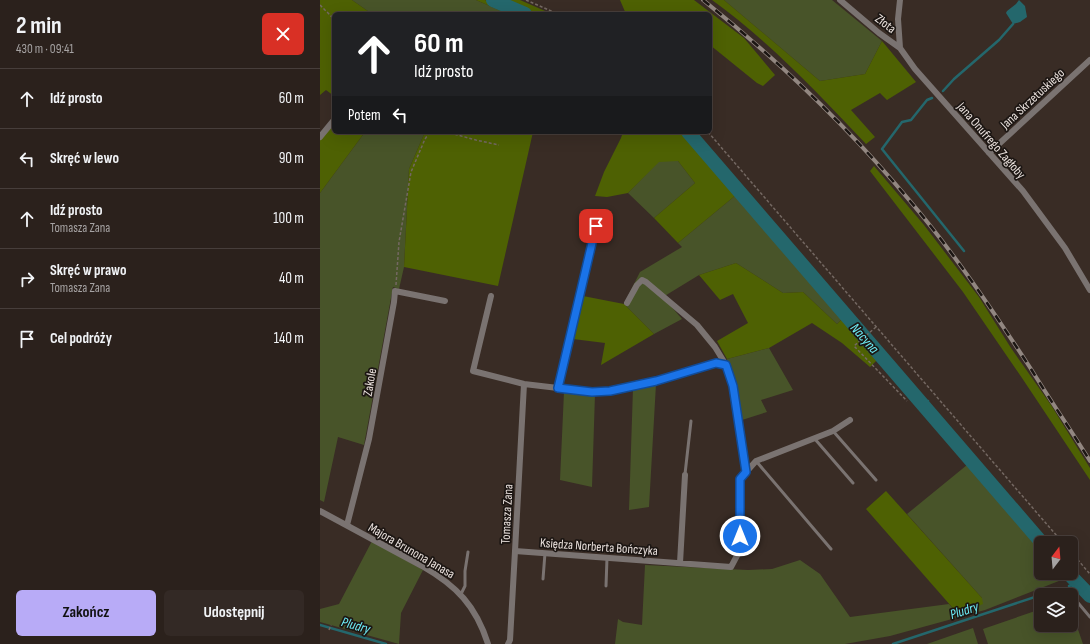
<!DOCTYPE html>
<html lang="pl">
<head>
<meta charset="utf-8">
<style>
	:root { --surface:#2b211c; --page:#332925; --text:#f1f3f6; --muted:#a6a3a3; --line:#473e3b; --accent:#b8abf7 }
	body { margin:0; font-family:"Sofia Sans Condensed",sans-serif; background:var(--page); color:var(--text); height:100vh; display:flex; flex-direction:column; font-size:15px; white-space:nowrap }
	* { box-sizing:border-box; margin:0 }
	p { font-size:13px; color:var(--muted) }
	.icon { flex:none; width:22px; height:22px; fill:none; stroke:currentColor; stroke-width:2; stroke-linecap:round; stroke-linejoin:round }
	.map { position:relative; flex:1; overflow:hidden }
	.panel { display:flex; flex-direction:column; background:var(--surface); width:320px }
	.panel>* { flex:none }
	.guide { position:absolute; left:12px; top:12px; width:380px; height:122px; border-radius:6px; box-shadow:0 4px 16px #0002,0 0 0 1px var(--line); background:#202124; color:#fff; overflow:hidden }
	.needle { width:26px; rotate:16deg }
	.buttons { position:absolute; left:714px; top:536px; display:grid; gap:8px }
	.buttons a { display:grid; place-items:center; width:44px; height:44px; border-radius:6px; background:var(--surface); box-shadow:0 4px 16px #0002,0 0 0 1px var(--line); font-size:20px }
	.pin { position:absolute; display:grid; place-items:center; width:34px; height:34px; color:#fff; margin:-17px; border-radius:8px; box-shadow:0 2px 6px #0006 }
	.me { position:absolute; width:44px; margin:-22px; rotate:0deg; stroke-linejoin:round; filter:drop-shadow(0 0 3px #0008) }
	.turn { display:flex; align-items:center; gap:14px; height:84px; padding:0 16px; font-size:18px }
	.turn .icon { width:52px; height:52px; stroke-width:2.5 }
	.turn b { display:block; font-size:28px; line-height:34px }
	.then { display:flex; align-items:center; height:38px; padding:0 16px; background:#0003; gap:8px; font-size:15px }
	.round { display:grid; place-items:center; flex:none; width:42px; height:42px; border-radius:6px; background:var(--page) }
	.overview { display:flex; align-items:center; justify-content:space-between; height:68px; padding:0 16px }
	h1 { font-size:24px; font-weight:700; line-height:30px }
	.action { display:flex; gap:8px; margin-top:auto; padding:8px 16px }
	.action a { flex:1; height:46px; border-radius:6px; background:var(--accent); color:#111; font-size:16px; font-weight:700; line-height:46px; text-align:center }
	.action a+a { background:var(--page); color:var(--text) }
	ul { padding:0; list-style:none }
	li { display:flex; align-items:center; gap:12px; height:60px; padding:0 16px; border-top:1px solid var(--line) }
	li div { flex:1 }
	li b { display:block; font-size:15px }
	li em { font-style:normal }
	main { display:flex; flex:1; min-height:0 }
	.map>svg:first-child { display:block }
	.green { fill:#485429 }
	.forest { fill:#4e6103 }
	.water { fill:#24676c }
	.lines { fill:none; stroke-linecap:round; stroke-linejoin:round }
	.stream { stroke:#24676c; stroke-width:2.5 }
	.river { stroke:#24676c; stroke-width:14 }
	.path { stroke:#746862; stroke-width:1.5; stroke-dasharray:3 2; stroke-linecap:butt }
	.service { stroke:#7a7371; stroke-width:3 }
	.minor { stroke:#7a7371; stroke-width:6 }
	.rail-casing { stroke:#928781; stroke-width:4 }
	.rail { stroke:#1c1613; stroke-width:2.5; stroke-dasharray:8; stroke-linecap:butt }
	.route-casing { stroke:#114b97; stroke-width:10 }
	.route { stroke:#1a73e8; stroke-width:7 }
	.labels { text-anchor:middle; stroke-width:3.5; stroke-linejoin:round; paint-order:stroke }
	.street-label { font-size:13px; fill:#eae1dd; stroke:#1c1613 }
	.water-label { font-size:14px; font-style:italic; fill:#6feef8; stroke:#1c1613 }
</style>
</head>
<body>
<main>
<section class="panel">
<div class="overview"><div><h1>2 min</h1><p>430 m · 09:41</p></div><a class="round" style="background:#d93025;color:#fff"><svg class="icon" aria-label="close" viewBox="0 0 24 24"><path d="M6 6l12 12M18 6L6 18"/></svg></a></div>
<ul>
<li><svg class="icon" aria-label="ahead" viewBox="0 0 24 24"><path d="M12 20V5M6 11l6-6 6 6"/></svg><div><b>Idź prosto</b></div><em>60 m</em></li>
<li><svg class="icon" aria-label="left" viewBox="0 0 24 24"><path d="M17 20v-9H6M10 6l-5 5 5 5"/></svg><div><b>Skręć w lewo</b></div><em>90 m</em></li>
<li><svg class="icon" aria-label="ahead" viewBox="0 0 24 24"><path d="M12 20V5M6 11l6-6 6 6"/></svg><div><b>Idź prosto</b><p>Tomasza Zana</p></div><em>100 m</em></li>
<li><svg class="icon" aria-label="right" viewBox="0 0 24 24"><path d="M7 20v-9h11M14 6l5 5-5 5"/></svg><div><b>Skręć w prawo</b><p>Tomasza Zana</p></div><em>40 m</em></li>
<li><svg class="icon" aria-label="arrive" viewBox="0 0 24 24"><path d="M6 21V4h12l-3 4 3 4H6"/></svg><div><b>Cel podróży</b></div><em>140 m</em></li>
</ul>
<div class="action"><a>Zakończ</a><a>Udostępnij</a></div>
</section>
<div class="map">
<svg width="770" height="644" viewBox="0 0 770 644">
	<rect width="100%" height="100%" fill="#392c25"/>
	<path class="green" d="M32 0H156L188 14H52Z
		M404 0H512L562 41 545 74 500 81Z
		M45 132H105L89 169 84 267 79 289 73 287 44 445 18 437 4 502 0 500V193Z
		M339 161H358L375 183 334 218 308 193Z
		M416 195 522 319 517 324 483 292 463 293 416 263 379 275 343 297 362 319 334 334 304 304 320 272 362 247 358 243Z
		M449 348 473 390 441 400 447 412 422 420 407 359Z
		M336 384 329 507 309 510 313 388Z
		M244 392 275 394 272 487 240 480Z
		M647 465 721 551V573H739L744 579 665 610 570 636 525 644H295L298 619 303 622 322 625 325 565 428 570 452 569 480 560 500 574 530 617 629 604 638 614 662 598 587 514Z
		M52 541 103 570 81 613 79 644 0 622V609L19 604Z
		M721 609V625H751V609L763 644H668L663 629Z
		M653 628 658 644H607Z"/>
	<path class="forest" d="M0 0H32L52 14H14V96L6 90 0 95Z
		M156 0H165L197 14H188Z
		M180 0H200L232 14H212Z
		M300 0H374L424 38 455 75 443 86 437 83 390 45V14H306Z
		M392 0H404L500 81 545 74 562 41 596 82 567 100 560 93 531 110 555 137 546 144C498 93 449 41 392 0Z
		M14 124V132H45L0 193V140Z
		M105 132H213L178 286 84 267 89 169Z
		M303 132H364L416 195 358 243 334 218 375 183 358 161 339 162 308 193 287 197 275 196 284 172 301 138Z
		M554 166 604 225 659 297 691 348 731 405 770 468V480L702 378 643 292 550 171Z
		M416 263 463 293 483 292 517 324 522 319 557 360 550 367 522 343 492 323 449 348 407 359 397 341 428 323 413 294 400 300 379 275Z
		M263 296 304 304 334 334 281 365 285 343 253 339Z
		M566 491 662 598 663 604 638 614 546 509Z"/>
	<path class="water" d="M699 0 705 6 707 17 700 22 693 24 686 13 687 11 696 4Z"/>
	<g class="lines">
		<path class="stream" d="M623 91 634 79 679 40 693 24
			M612 98 607 100 591 120 582 122 562 149 644 251
			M606 408 608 401
			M749 586 757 583
			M721 595 738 589
			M0 625 66 644
			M573 644 721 595"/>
		<path class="river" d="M173 0 205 14
			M368 132 722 543
			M748 573 770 596"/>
		<path class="path" d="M206 0 238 14
			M0 5 14 19
			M120 132 130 133 156 140 179 145
			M388 132 743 543
			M76 285 79 242 91 172 105 139 110 132
			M556 327 534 346 587 401
			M751 552 770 574
			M9 630 11 625"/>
		<path class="service" d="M513 431 556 480
			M494 438 533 483
			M436 461 511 549
			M365 474 371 421
			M223 579 225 553
			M286 586 287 558
			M141 594 145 586V571L148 552
			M754 598 770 617"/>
		<path class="minor" d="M520 0 559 33 580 48
			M580 0 578 19 580 48 595 69 703 191 745 248 770 290
			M0 137 14 120
			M669 153 770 60
			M171 296 153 371 204 384 272 392 290 391 336 381 396 363 406 365 413 386 426 472
			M307 303 317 285 322 280 326 282 377 325 395 347 406 365
			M238 388 276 226
			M0 511 102 566C137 586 156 606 168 644
			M27 525 49 439 74 302 75 291 125 301
			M195 551 411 567 420 550V479L436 461 513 431 530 420
			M360 563 365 475
			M188 644 190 640 195 551 204 384"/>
		<defs>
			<path id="rail" d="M383 0C458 60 528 127 590 201 635 254 673 311 711 369 730 400 751 430 770 461"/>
		</defs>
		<use href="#rail" class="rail-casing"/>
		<use href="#rail" class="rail"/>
	</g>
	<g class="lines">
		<defs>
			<path id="route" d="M276 226 238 388 272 392 290 391 336 381 396 363 406 365 413 386 426 472 420 479V536"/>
		</defs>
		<use href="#route" class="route-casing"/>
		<use href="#route" class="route"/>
	</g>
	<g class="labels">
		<g class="street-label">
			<text transform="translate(566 23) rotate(37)" y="5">Złota</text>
			<text transform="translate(712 98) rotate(-43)" y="5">Jana Skrzetuskiego</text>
			<text transform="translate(672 140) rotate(49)" y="5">Jana Onufrego Zagłoby</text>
			<text transform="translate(49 382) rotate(-80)" y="5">Zakole</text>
			<text transform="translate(186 514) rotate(-87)" y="5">Tomasza Zana</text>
			<text transform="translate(279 546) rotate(4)" y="5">Księdza Norberta Bończyka</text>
			<text transform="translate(92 550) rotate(30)" y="5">Majora Brunona Janasa</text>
		</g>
		<g class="water-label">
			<text transform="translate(545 338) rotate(49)" y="5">Nacyna</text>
			<text transform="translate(644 610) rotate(-18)" y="5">Pludry</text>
			<text transform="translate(36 625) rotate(16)" y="5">Pludry</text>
		</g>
	</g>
</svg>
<div class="buttons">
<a><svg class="needle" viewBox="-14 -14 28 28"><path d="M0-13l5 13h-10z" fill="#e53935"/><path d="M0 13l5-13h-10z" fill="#a6a3a3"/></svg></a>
<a><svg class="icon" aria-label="layers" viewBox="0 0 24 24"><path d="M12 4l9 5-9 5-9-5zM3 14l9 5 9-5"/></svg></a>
</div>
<div class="pin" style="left:276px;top:226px;background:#d93025"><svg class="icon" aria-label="arrive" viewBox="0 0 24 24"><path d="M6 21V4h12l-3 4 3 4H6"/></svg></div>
<svg class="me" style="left:420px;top:536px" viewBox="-20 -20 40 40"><circle r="17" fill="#1a73e8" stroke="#fff" stroke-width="3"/><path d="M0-11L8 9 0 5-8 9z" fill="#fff"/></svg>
<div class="guide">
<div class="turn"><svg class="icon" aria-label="ahead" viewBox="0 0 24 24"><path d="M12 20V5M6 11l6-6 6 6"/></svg><div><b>60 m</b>Idź prosto</div></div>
<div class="then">Potem<svg class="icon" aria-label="left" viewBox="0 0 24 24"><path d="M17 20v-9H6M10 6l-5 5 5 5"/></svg></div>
</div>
</div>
</main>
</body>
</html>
